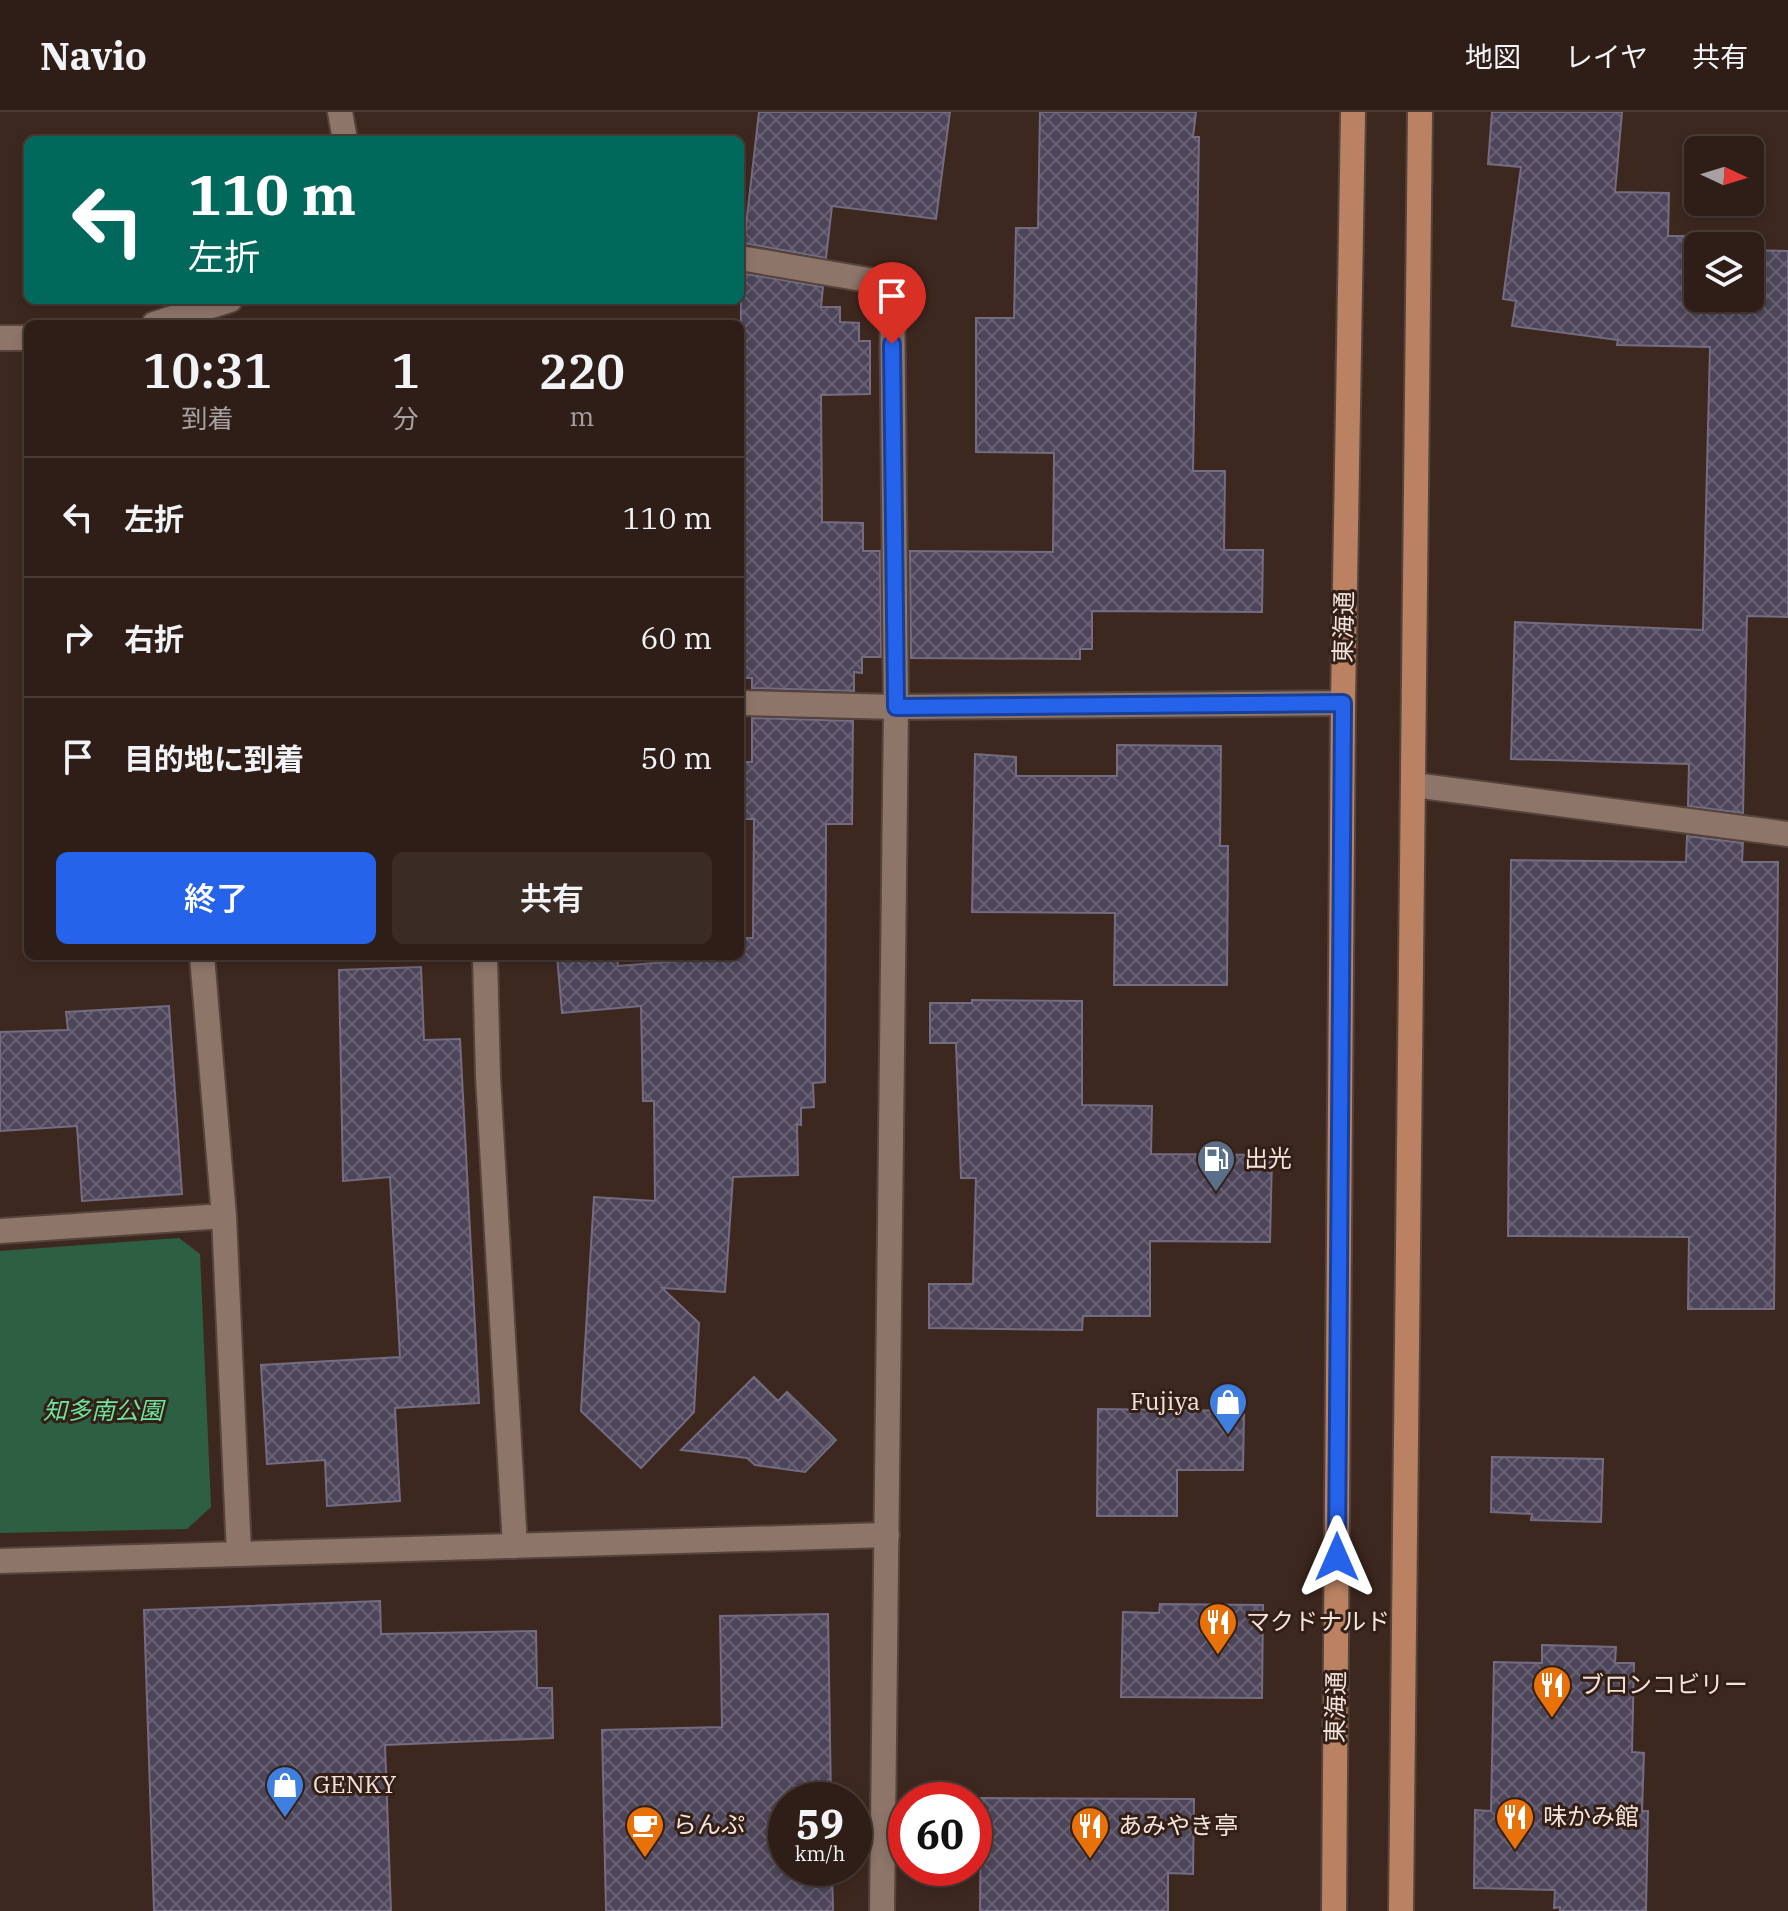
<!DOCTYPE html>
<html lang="ja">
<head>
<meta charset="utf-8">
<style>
	:root { --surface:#2e1e17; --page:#3a2b24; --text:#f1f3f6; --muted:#a7a2a1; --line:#493c36; --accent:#2563eb }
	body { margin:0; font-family:"IBM Plex Serif","Noto Sans JP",serif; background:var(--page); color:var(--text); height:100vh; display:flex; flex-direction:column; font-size:30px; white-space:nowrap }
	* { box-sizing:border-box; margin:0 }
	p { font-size:26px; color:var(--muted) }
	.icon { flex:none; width:44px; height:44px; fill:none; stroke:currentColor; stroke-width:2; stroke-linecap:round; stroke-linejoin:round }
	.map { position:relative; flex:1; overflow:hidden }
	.panel { position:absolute; left:24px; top:208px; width:720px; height:640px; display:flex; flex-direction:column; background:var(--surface); border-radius:12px; box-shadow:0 4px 12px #0003,0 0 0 2px var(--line) }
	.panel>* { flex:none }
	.banner { position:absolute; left:24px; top:24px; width:720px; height:168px; border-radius:12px; box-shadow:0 4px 12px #0003,0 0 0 2px var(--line); background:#00695c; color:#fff; overflow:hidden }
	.needle { width:52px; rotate:94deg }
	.buttons { position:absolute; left:1684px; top:24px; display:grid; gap:16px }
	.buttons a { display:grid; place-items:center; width:80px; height:80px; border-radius:12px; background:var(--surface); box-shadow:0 4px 12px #0003,0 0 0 2px var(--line); font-size:40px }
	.speed { position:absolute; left:768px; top:1670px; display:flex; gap:16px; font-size:40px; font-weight:700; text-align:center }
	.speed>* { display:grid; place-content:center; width:104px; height:104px; border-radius:50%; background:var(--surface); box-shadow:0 4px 12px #0003,0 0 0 2px var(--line); line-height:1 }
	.speed small { font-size:20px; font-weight:400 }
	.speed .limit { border:12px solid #d22; background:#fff; color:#111 }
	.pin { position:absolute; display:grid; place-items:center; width:68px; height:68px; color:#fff; margin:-82px -34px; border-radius:50% 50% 50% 0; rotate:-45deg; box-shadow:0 0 8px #0007 }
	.pin .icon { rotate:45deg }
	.me { position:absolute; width:88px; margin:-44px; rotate:0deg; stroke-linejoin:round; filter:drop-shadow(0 0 6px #0008) }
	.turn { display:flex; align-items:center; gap:28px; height:168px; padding:0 32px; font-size:36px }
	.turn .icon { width:104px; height:104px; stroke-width:2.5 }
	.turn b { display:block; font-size:56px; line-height:68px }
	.eta { display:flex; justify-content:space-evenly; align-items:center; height:136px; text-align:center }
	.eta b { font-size:48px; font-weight:600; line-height:56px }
	.cta { display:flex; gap:16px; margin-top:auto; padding:16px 32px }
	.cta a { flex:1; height:92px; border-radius:12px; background:var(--accent); color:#fff; font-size:32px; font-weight:600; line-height:92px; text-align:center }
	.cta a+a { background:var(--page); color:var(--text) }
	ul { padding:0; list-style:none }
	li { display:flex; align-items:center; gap:24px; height:120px; padding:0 32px; border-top:2px solid var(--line) }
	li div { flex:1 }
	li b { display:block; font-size:30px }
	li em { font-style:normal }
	header { display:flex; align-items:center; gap:48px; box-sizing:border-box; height:112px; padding:0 40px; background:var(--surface); border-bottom:2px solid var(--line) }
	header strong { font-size:38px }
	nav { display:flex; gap:44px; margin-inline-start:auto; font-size:28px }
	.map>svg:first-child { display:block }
	.park { fill:#2d6043 }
	.building { fill:url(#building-cross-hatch); stroke:#746c82; stroke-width:2 }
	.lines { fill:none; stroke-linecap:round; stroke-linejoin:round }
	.minor-casing { stroke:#55443b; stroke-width:28 }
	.major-casing { stroke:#55443b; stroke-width:28 }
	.minor { stroke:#8e756a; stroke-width:24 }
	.major { stroke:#ba8263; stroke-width:24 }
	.route-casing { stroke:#184099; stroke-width:20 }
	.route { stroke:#2563eb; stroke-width:14 }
	.labels { text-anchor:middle; stroke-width:6; stroke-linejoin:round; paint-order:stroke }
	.street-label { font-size:24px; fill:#f2e4dd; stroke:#331f15 }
	.poi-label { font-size:24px; fill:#f2e4dd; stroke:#331f15; text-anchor:start }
	.park-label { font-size:24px; font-style:italic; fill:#6be5a0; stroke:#331f15 }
</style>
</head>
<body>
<header>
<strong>Navio</strong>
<nav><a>地図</a><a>レイヤ</a><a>共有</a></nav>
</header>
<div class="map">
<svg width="1788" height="1799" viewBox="0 0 1788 1799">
	<defs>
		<pattern id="building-cross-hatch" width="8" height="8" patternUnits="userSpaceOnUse" patternTransform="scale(2)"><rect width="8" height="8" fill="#4d465a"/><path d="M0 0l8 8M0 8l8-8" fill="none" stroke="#676171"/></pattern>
	</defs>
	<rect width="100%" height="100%" fill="#3d281f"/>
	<path class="park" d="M179 1126 200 1142 211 1395 187 1417 0 1421V1139Z"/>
	<path class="building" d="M759 0H950L936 107 832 94 826 146 744 131Z
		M1040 0H1196L1193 25H1199L1193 359H1225L1224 438H1263L1262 500 1092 499V537H1080V547L911 546 910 439 1053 440 1054 341 976 340V206H1014L1016 116H1038Z
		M1492 0H1622L1615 80 1669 81 1668 124H1707V134H1698V186H1750V138L1788 139V505L1747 504 1743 701 1688 694 1689 652 1511 647 1515 510 1703 518 1710 235 1617 233 1618 228 1512 214 1516 189 1503 187 1521 55 1488 52Z
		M741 161 823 175 821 195H840V210L859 211V229H870V282L821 283 822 410 863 411V439H880L881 545H862V561L854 560V579L752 576V566H740Z
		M752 606 853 609 852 712H826L825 970 813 971 814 995 801 996V1013L797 1012 798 1063 733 1065 725 1180 662 1176 699 1211 694 1300 641 1356 581 1299 594 1085 655 1089 654 989H643L641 894 562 901 557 844H617L618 854 740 844 742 826H753L754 707H740V650H752Z
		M1117 633 1221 634 1220 734H1228L1227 873H1114L1115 801 972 800 975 642 1016 645V664H1117Z
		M1687 724 1743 731 1742 750H1778L1774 1197H1688L1689 1125 1508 1124 1511 748 1686 750Z
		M421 855 424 928 460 927 479 1291 395 1296 400 1389 327 1394 325 1348 267 1352 261 1253 400 1245 390 1065 343 1069 339 858Z
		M972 888 1082 889V993L1152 994 1151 1042 1272 1043 1270 1130 1150 1129V1204H1083L1082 1218 929 1216V1172H973L976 1066H961L956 931H930V891H972Z
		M169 894 182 1082 82 1089 77 1014 0 1019V920L68 918 66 900Z
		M754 1265 778 1289 787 1280 836 1328 805 1360 755 1353 747 1346 681 1338Z
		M1098 1297 1244 1299 1243 1358H1177V1404H1097Z
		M1492 1345 1603 1347 1601 1410 1531 1408 1532 1402 1491 1400Z
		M380 1489 381 1522 536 1519 537 1576H552L553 1626 385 1633 391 1799H154L144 1498Z
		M1160 1492 1263 1493 1262 1586 1121 1585 1123 1500 1159 1501Z
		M828 1502 831 1688H786V1756H832L833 1799H606L602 1618 722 1615 720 1504Z
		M1542 1533 1616 1535 1615 1551H1634L1632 1640 1644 1641 1642 1699H1648L1646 1799H1560V1795L1554 1796 1555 1778 1474 1776 1475 1698 1491 1699 1494 1550 1542 1551Z
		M981 1686 1194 1687 1193 1762 1168 1761V1799H980Z"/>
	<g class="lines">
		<defs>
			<path id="minor" d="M340 0 345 28
				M740 146 892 172 896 595 882 1799
				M154 212 230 188
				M0 226H28
				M740 591 896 595 1343 591
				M1414 673 1788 722
				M202 844 224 1104 239 1442
				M485 844 488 965 515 1434
				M0 1119 224 1104
				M0 1449 887 1423"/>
			<path id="major" d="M1334 1799 1343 591 1353 0
				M1401 1799 1420 0"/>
		</defs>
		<use href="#minor" class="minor-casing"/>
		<use href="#major" class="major-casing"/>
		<use href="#minor" class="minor"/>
		<use href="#major" class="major"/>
	</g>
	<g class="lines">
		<defs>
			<path id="route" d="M892 232 896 595 1343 591 1337 1445"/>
		</defs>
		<use href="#route" class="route-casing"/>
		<use href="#route" class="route"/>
	</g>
	<defs>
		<symbol id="fuel-pin" viewBox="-11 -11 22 30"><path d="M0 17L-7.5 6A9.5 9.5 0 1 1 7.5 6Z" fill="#5c6f8a" stroke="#331f15"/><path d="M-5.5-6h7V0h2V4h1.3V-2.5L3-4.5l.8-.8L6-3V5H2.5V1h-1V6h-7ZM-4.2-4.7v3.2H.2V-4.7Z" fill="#fff"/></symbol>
		<symbol id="shop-pin" viewBox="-11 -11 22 30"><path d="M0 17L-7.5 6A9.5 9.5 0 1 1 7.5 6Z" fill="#3f7fe0" stroke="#331f15"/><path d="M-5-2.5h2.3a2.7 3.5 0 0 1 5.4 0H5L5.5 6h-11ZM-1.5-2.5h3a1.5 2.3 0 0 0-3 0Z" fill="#fff"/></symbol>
		<symbol id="restaurant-pin" viewBox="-11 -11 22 30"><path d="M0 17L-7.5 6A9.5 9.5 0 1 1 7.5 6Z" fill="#e8710a" stroke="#331f15"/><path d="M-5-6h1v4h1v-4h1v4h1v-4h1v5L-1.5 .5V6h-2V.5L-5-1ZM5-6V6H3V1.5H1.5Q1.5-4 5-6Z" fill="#fff"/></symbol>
		<symbol id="cafe-pin" viewBox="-11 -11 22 30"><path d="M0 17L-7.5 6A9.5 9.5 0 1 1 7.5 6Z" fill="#e8710a" stroke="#331f15"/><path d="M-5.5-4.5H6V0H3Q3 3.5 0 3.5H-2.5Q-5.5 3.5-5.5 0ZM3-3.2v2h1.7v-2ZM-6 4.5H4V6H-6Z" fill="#fff"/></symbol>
	</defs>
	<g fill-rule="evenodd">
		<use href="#fuel-pin" x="1194" y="1025" width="44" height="60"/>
		<use href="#shop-pin" x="1206" y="1268" width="44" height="60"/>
		<use href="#restaurant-pin" x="1196" y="1488" width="44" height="60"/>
		<use href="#restaurant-pin" x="1530" y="1551" width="44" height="60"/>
		<use href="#shop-pin" x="263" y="1651" width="44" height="60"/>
		<use href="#restaurant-pin" x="1493" y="1683" width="44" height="60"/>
		<use href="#cafe-pin" x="623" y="1691" width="44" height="60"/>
		<use href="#restaurant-pin" x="1068" y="1692" width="44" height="60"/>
	</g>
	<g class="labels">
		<g class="street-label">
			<text transform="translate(1344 515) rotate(-89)" y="8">東海通</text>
			<text transform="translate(1336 1595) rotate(-89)" y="8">東海通</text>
		</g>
		<g class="poi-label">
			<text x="1244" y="1055">出光</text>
			<text x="1200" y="1298" text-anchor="end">Fujiya</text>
			<text x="1246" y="1518">マクドナルド</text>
			<text x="1580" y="1581">ブロンコビリー</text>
			<text x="313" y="1681">GENKY</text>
			<text x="1543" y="1713">味かみ館</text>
			<text x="673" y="1721">らんぷ</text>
			<text x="1118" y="1722">あみやき亭</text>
		</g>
		<g class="park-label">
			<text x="103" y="1307">知多南公園</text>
		</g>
	</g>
</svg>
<div class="buttons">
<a><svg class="needle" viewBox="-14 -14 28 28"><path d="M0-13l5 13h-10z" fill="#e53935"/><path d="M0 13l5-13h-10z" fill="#a7a2a1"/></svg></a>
<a><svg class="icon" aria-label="layers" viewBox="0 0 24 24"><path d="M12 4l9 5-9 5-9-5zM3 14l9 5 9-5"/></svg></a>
</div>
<div class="speed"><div>59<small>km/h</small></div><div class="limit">60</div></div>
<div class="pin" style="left:892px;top:232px;background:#d93025"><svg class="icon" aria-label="arrive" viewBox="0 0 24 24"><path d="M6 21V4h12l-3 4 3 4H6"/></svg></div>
<svg class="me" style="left:1337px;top:1445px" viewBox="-20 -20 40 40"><path d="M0-17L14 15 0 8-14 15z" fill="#2563eb" stroke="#fff" stroke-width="4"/></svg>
<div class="banner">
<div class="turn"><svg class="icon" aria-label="left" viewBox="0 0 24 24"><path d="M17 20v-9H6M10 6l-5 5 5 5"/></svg><div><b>110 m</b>左折</div></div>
</div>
<section class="panel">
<div class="eta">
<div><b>10:31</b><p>到着</p></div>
<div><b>1</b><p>分</p></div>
<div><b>220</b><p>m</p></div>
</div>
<ul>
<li><svg class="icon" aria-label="left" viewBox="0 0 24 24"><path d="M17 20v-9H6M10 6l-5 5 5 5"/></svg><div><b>左折</b></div><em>110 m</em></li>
<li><svg class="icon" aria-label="right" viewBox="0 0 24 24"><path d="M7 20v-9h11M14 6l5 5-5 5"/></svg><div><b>右折</b></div><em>60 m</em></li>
<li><svg class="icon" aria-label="arrive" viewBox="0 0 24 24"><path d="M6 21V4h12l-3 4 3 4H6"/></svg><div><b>目的地に到着</b></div><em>50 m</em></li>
</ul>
<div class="cta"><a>終了</a><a>共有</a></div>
</section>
</div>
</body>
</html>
